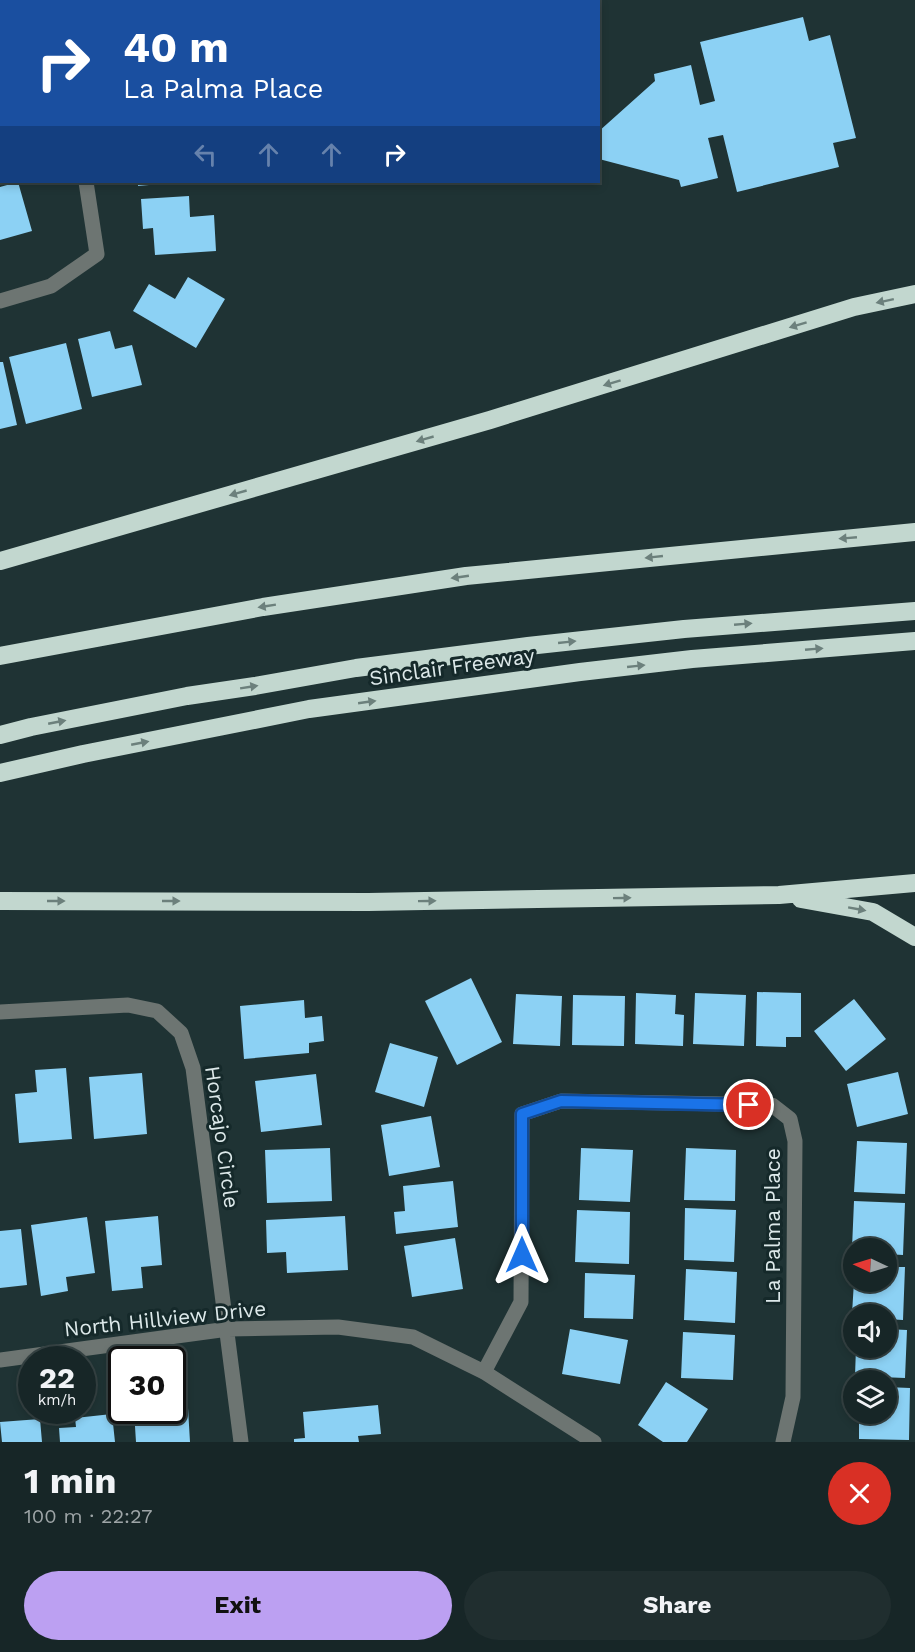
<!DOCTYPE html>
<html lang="en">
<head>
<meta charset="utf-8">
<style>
	:root { --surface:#172627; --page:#202e2f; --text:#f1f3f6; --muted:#9ea5a7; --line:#364344; --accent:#bca0f2 }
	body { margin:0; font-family:"Work Sans",sans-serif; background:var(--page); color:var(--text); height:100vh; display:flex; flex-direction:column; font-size:22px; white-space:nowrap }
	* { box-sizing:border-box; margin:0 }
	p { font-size:20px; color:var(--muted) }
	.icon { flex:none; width:33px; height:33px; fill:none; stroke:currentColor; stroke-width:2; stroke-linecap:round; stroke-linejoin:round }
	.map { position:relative; height:1442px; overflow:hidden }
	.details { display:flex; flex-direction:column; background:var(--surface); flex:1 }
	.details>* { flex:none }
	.hud { position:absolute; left:0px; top:0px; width:600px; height:183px; box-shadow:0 3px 9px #0003,0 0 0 2px var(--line); background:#1a4fa0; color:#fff; overflow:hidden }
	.needle { width:39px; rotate:274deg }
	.tools { position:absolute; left:843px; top:1238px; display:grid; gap:12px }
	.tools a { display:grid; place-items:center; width:54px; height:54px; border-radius:50%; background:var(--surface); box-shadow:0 3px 9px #0003,0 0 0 2px var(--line); font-size:30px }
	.speed { position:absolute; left:18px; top:1346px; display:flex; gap:12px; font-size:30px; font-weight:700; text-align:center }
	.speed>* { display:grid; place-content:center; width:78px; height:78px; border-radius:50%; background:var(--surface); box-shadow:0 3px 9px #0003,0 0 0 2px var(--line); line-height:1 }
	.speed small { font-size:15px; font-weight:400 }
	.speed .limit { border:3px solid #111; border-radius:9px; background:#fff; color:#111 }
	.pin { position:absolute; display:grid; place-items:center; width:51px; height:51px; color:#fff; margin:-26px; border:3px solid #fff; border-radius:50%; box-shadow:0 2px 6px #0007 }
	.me { position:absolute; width:66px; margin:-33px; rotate:0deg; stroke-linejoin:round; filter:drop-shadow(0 0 4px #0008) }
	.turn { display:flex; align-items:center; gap:21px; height:126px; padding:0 24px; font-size:27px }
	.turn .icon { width:78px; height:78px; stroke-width:2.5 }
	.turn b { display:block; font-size:42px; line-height:51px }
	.lanes { display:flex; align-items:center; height:57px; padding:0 24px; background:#0003; justify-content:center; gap:30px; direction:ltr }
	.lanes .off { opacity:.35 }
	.round { display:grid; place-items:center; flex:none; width:63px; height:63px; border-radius:32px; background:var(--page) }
	.headline { display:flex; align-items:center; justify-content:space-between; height:102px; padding:0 24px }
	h1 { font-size:36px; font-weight:700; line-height:45px }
	.button { display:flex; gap:12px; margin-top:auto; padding:12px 24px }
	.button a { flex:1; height:69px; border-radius:36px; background:var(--accent); color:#111; font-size:24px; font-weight:700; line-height:69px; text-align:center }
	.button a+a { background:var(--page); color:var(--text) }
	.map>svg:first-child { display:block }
	.building { fill:#8cd1f4 }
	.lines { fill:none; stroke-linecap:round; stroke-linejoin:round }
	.minor { stroke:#6d7572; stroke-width:15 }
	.highway { stroke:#c2d7cf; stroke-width:18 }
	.oneway { fill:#6c807c }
	.route-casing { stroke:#114b97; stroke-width:15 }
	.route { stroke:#1a73e8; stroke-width:10 }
	.labels { text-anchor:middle; stroke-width:6; stroke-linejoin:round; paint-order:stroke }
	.street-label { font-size:21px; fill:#dde9ea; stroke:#15292a }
</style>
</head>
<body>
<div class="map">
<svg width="915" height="1442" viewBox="0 0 915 1442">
	<rect width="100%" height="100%" fill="#1f3334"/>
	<path class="building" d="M803 17 809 41 830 35 856 138 833 143 839 167 737 192 723 135 708 138 718 178 681 187 679 180 599 159 598 132 655 81 654 74 691 65 700 105 715 101 700 42Z
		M18 182 32 231 0 240V187Z
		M138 182H171V183L138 186Z
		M189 196 190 217 214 215 216 251 155 255 153 228 143 229 141 199Z
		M188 277 225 299 196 348 133 311 149 284 175 299Z
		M110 331 115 349 132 345 142 385 92 397 78 339Z
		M66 343 82 409 26 424 9 357Z
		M0 362H3L17 425 0 429Z
		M471 978 502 1042 457 1065 425 1001Z
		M757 992 801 993V1037H786V1047L756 1046Z
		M636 993 676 995 675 1014 684 1015 683 1046 635 1044Z
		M695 993 746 995 744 1046 693 1044Z
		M516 994 562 996 560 1046 513 1044Z
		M573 995 625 996 624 1046 572 1045Z
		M854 999 886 1039 846 1071 814 1031Z
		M304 1000 305 1018 322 1016 324 1041 309 1043V1053L244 1059 240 1006Z
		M390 1043 438 1057 424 1107 375 1092Z
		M66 1068 72 1139 19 1143 15 1094 37 1092 35 1070Z
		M898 1072 908 1114 857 1127 847 1084Z
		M142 1073 147 1134 94 1139 89 1077Z
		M316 1074 322 1125 261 1132 255 1081Z
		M431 1116 440 1167 389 1176 381 1125Z
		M857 1141 907 1143 905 1194 854 1192Z
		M330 1148 332 1201 267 1203 265 1150Z
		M581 1148 633 1150 630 1202 579 1200Z
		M686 1148 736 1150 735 1201 684 1200Z
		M453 1181 458 1227 396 1234 394 1212 405 1211 403 1186Z
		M854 1201 905 1203 903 1255 886 1254V1248H852Z
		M685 1208 736 1210 734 1262 684 1260Z
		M577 1210 630 1212 629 1264 575 1262Z
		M158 1216 162 1265 141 1267 143 1288 112 1291 105 1221Z
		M345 1216 348 1270 287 1273 286 1252 267 1253 266 1220Z
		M87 1217 95 1273 66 1277 68 1291 41 1296 31 1225Z
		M21 1229 27 1285 0 1288V1231Z
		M455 1238 463 1289 412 1297 404 1246Z
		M886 1267H905L903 1320 886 1319V1314H852L854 1281H886Z
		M686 1269 737 1272 735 1323 684 1320Z
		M585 1273 635 1275 633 1319 584 1318Z
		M570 1329 628 1340 620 1384 562 1374Z
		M886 1329 907 1330 905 1378 855 1376 856 1347H886Z
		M683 1332 735 1335 733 1380 681 1378Z
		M666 1382 708 1409 687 1442H663L638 1425Z
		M886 1387 910 1388 909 1440 859 1439V1413H886Z
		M378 1405 381 1434 358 1436 359 1442H294V1439L305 1438 303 1412Z
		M188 1408 190 1442H136L134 1411Z
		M112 1414 115 1442H60L59 1428 76 1427 75 1418Z
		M40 1419 42 1442H2L0 1422Z"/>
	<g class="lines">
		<path class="minor" d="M24 0 29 2
			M0 1 5 0
			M48 2V0
			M0 301 51 286 97 254 86 182
			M0 1012 128 1005 157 1011 181 1033 193 1068 241 1442
			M0 1360 228 1329 338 1327 413 1337 484 1372 594 1442
			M484 1372 521 1302 522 1114 561 1101 772 1105 790 1119 795 1141 793 1397 783 1442"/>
		<path class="highway" d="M0 561 490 420 854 307 915 294
			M0 656 263 607 466 576 915 532
			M0 735 31 727 187 696 255 686 356 668 528 646 684 629 915 611
			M0 773 83 754 309 709 580 672 692 659 915 641
			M801 899 873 912 915 937
			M0 901 368 902 779 895 915 883"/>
	</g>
	<defs><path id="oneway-solid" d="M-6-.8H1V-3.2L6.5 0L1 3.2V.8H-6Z" transform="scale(1.5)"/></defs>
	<g class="oneway">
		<use href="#oneway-solid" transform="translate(885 301) rotate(168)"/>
		<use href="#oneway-solid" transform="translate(798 325) rotate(163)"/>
		<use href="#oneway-solid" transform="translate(612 383) rotate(163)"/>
		<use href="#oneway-solid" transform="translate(425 439) rotate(164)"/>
		<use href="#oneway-solid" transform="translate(238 493) rotate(164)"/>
		<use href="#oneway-solid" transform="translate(848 538) rotate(175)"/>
		<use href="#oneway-solid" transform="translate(654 557) rotate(174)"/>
		<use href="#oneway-solid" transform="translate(460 577) rotate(172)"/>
		<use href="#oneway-solid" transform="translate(267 606) rotate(171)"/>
		<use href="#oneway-solid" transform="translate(743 624) rotate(-5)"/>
		<use href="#oneway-solid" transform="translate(567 642) rotate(-6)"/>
		<use href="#oneway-solid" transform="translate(814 649) rotate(-5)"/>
		<use href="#oneway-solid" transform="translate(636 666) rotate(-6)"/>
		<use href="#oneway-solid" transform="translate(249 687) rotate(-9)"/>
		<use href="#oneway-solid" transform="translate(367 702) rotate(-8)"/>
		<use href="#oneway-solid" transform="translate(57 722) rotate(-11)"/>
		<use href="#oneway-solid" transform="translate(140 743) rotate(-11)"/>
		<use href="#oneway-solid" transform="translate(622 898) rotate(-1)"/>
		<use href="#oneway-solid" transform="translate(56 901)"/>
		<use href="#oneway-solid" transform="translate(171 901)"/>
		<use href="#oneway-solid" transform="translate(427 901) rotate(-1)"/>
		<use href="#oneway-solid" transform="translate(857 909) rotate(10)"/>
	</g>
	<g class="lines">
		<defs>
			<path id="route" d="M522 1255V1114L561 1101 749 1105"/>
		</defs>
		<use href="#route" class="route-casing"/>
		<use href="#route" class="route"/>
	</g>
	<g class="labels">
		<g class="street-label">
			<text transform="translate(452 667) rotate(-8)" y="7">Sinclair Freeway</text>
			<text transform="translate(222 1137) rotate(82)" y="7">Horcajo Circle</text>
			<text transform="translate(773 1226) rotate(-90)" y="7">La Palma Place</text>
			<text transform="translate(165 1319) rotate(-6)" y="7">North Hillview Drive</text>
		</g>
	</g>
</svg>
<div class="tools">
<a><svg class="needle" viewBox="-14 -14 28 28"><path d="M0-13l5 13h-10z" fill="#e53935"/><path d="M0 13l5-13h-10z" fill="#9ea5a7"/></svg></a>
<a><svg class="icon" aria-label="sound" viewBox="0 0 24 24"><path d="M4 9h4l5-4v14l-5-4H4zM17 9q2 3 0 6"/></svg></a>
<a><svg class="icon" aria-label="layers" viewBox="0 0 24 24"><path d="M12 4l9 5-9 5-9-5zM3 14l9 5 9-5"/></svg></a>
</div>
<div class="speed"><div>22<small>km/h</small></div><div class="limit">30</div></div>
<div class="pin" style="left:749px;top:1105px;background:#d93025"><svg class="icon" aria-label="arrive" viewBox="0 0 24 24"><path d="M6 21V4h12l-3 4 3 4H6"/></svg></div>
<svg class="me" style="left:522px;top:1255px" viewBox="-20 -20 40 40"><path d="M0-17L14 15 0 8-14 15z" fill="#1a73e8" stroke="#fff" stroke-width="4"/></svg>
<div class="hud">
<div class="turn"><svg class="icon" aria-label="right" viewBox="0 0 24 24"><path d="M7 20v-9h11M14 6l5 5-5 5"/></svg><div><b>40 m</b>La Palma Place</div></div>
<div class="lanes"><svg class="icon off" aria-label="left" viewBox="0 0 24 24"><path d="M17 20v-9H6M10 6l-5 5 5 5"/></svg><svg class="icon off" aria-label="ahead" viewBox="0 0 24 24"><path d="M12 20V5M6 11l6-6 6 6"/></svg><svg class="icon off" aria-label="ahead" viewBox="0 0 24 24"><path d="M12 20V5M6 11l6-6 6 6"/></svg><svg class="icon" aria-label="right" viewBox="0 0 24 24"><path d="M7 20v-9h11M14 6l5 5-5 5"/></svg></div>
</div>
</div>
<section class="details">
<div class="headline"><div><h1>1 min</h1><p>100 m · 22:27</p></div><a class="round" style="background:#d93025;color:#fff"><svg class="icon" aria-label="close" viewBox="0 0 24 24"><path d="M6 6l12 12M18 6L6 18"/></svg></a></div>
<div class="button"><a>Exit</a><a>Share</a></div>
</section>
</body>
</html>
